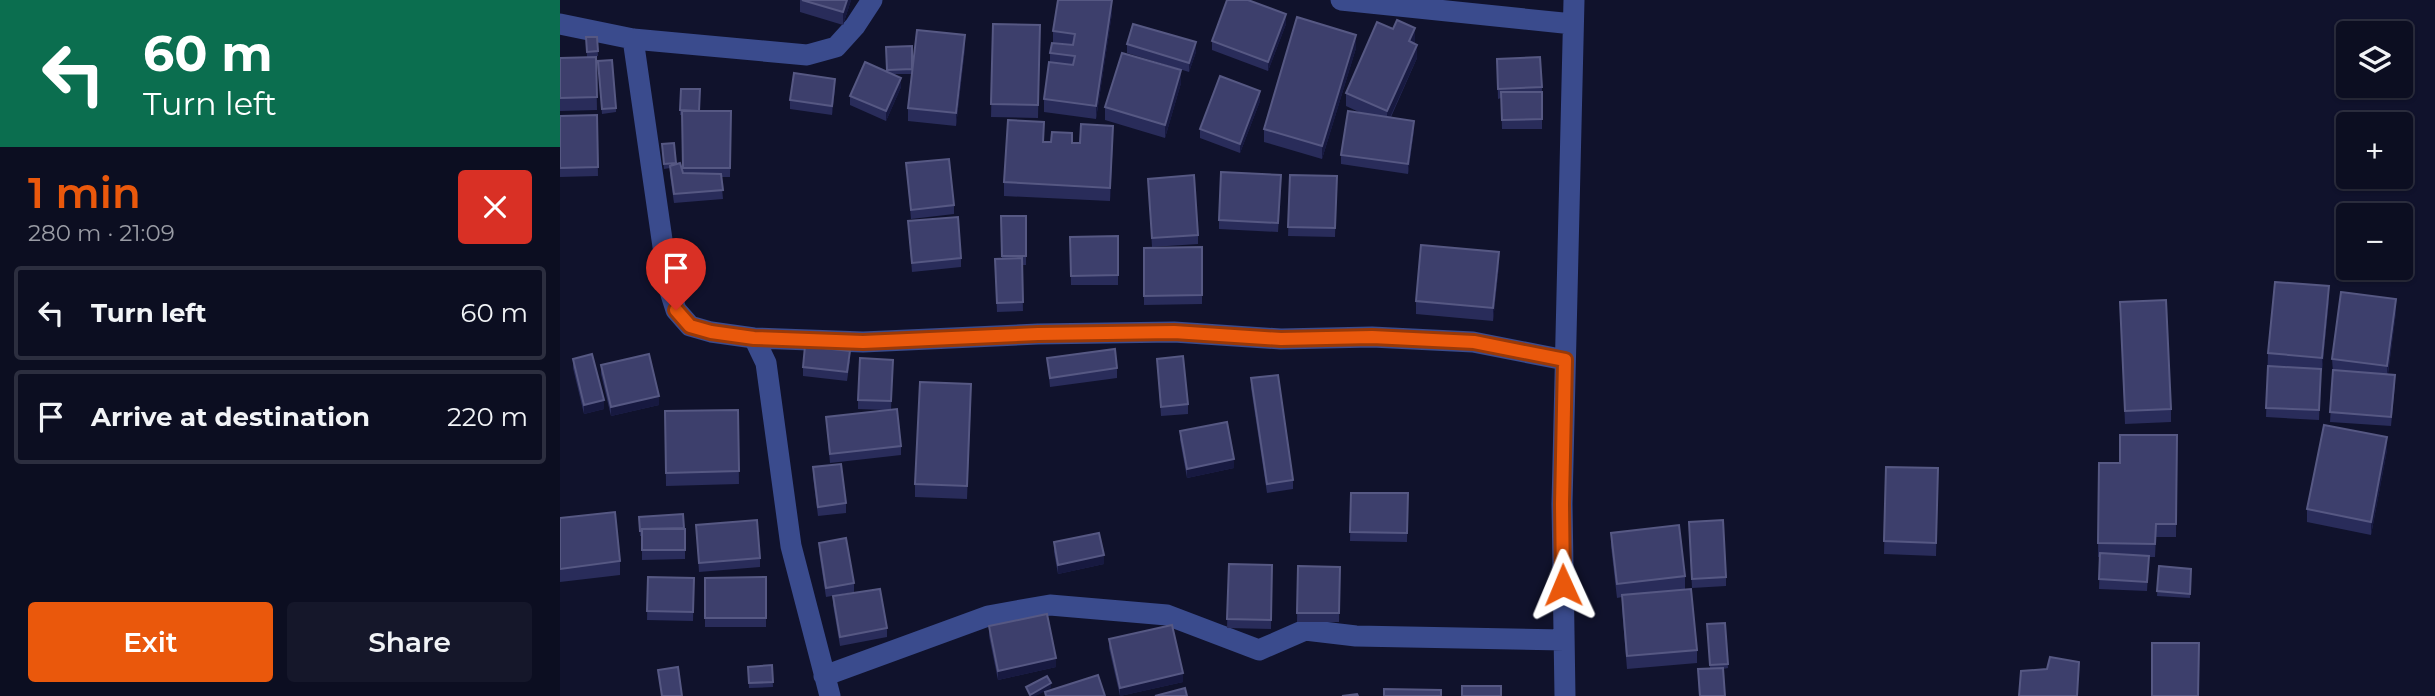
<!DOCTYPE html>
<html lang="en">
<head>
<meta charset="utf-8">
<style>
	:root { --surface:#0c0e21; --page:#15172a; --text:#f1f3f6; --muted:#9a9ca5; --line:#2c2e3f; --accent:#ea580c }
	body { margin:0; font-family:Montserrat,sans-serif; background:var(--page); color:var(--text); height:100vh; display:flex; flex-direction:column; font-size:26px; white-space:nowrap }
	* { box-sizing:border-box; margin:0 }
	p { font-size:23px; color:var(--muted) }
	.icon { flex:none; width:38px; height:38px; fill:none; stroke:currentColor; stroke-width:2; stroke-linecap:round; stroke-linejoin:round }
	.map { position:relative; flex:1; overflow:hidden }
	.drawer { display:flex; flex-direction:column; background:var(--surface); width:560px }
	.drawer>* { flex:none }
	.guide { background:#0b6e4f; color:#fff; overflow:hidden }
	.controls { position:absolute; left:1776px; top:21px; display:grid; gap:14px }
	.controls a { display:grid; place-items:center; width:77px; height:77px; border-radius:7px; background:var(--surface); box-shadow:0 2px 5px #0004,0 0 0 2px var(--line); font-size:35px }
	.pin { position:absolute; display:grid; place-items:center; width:60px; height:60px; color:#fff; margin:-72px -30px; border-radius:50% 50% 50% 0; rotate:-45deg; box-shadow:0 0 7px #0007 }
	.pin .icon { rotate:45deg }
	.me { position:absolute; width:77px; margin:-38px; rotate:359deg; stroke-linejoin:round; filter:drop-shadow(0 0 5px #0008) }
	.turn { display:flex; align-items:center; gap:24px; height:147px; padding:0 28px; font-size:32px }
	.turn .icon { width:91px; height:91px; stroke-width:2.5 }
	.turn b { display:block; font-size:49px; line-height:60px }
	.round { display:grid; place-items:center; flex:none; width:74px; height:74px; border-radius:7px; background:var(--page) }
	.summary { display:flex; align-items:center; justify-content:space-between; height:119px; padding:0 28px }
	h1 { font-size:42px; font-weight:600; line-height:52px; color:var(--accent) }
	.button { display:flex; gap:14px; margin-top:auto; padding:14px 28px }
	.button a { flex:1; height:80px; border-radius:7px; background:var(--accent); color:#fff; font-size:28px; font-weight:600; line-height:80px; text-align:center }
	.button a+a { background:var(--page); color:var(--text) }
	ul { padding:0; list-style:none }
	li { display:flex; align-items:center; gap:21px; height:94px; margin:0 14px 10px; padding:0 14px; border:4px solid var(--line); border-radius:7px }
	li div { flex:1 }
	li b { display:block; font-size:26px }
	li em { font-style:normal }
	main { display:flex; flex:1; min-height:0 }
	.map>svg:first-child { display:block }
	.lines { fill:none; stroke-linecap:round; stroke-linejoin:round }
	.minor { stroke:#3a4b8d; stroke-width:21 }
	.wall { fill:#292c5a }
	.shaded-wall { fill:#171940 }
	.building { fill:#3d3f6c; stroke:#565883; stroke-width:2 }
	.route-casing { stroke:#983908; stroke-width:18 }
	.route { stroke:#ea580c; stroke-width:12 }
</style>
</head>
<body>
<main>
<section class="drawer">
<div class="guide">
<div class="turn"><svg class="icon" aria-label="left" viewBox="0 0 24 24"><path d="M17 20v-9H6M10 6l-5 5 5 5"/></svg><div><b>60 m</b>Turn left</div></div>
</div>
<div class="summary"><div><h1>1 min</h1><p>280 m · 21:09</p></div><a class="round" style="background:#d93025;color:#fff"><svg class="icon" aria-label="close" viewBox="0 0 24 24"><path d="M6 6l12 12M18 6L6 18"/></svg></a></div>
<ul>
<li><svg class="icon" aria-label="left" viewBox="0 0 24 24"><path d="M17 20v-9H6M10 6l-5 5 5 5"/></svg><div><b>Turn left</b></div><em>60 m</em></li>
<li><svg class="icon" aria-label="arrive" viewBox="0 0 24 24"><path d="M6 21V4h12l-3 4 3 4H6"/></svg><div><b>Arrive at destination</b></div><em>220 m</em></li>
</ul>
<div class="button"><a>Exit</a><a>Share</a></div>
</section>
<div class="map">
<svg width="1875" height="696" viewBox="0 0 1875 696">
	<rect width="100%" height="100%" fill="#10122c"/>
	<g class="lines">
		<path class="minor" d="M781 0 1013 24
			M0 24 73 39 247 55 276 47 295 26 312 0
			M73 39 109 288 116 310 130 326 151 332 194 338 303 342 478 334 614 332 721 339 812 337 913 342 1005 360
			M194 338 206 363 231 546 270 696
			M264 676 428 616 490 605 607 615 699 650 745 630 796 636 1004 640
			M1005 696 1002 504 1014 0"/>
	</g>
	<path class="wall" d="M240 0H291L283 25 240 12Z
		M552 13 536 119 484 112V99L490 62V53L493 43V31Z
		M433 24 480 25 478 118 431 117Z
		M726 24 708 71 652 50V41Z
		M26 37H37L38 56 27 57Z
		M855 41 854 44 857 58 831 117 854 130 848 174 781 164V155L801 113 786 106V93Z
		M567 44 636 52 629 72 567 53Z
		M352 46V71L405 48 396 126 348 121V108L352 74H333L341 87 326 121 290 105V96L327 71 326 47Z
		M796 48 762 159 704 142V129Z
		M36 57 37 110 0 111V58Z
		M937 59 982 87V129H942L941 98 938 99Z
		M38 66 56 108V112L42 114Z
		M621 83 605 138 545 120V107Z
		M275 88 272 115 230 109V100Z
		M121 89 139 111H171L170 177H161L163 199 114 203 110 175V168L104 169 102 148 114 143 116 164 123 171V115H120Z
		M700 101 680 153 640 138V129Z
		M37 115 38 176 0 177V116Z
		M553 139 550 201 444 196V182L483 142 520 143Z
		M346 163 394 205V214L351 219Z
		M730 175 777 176 775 237 728 236Z
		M588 179 638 235V244L592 247Z
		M721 184 718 232 659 229V220Z
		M441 216H466V265H462L463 311 437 312 435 259H442Z
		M348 221 401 258V267L352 272Z
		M558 236V285H511L510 237Z
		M642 247V304L584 305V248Z
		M939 265 933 321 856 314V301Z
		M1769 300 1762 371H1761L1759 420 1706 417 1708 353Z
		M1560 302 1611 409V422L1565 424Z
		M1836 312 1828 374 1835 384 1831 426 1770 422 1773 372 1772 359Z
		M487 358 557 368V378L490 387Z
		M13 359 44 409 24 414 13 368Z
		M597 359 628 404V414L601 416Z
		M290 360 287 381 243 376V367Z
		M333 360 331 410 341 446V455L270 463 266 417 325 410 298 409V400Z
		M41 365 99 405 51 416 41 374Z
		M691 378 733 480V489L707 493 691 388Z
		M411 397 407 499 355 497V484Z
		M178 410 179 484 106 486 105 411Z
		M620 431 674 468 627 478 620 440Z
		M1617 435 1616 537H1596L1595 557H1589L1587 591 1539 589 1540 557H1538L1539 463H1560Z
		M1827 450 1811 535 1747 522V509Z
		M253 467 286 503V513L258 516 253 477Z
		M1326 467 1378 468 1376 556 1324 554Z
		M791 493H848L847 542 790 541Z
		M79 517 125 529V559L82 560V536H80Z
		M0 518 60 561V575L0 582Z
		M136 525 200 558V567L139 572Z
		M1129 532 1166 577V586L1132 588Z
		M1051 533 1125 576V589L1103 592 1137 650V663L1067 669 1062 609V597L1057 598 1051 546Z
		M494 542 544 564 498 574 494 552Z
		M259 543 294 583V592L266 597 259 552Z
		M669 564 712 565 711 629 667 628Z
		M738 566 780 567 779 622H737Z
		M1599 566 1631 569 1630 598 1597 596Z
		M88 577 134 578 133 621 87 620Z
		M206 577V627H145V578Z
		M273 596 327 628V637L280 646 273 605Z
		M1165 623 1168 668 1163 669 1139 696 1138 669 1150 668 1147 624Z
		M429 626 496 667 438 680 429 636Z
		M549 639 623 682 560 696 549 648Z
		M212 665 213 687 189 688 188 667Z"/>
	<path class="shaded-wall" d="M287 0H291L283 25V12Z
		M552 0V13L536 119V106Z
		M726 14V24L708 71V62Z
		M855 28V41L849 54V41Z
		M405 35V48L396 126V113Z
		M796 35V48L762 159V146Z
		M636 42V52L629 72V63Z
		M857 45V58L827 124V111Z
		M621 70V83L605 138V125Z
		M341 78V87L326 121V111Z
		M275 79V88L272 115V106Z
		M700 91V101L680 153V144Z
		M854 121V130L848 174V164Z
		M553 126V139L550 201V188Z
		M939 252V265L933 321V308Z
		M1769 286V300L1762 371V358Z
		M1836 299V312L1827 379V366Z
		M99 396V405L51 416V407Z
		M44 400V409L24 414V405Z
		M1827 437V450L1811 535V522Z
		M674 459V468L627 478V469Z
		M544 555V564L498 574V565Z
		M496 658V667L438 680V671Z
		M623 673V682L560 696V688Z
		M491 683V688L476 696H470V695Z"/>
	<path class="building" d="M242 0H287L283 12Z
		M498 0H552L536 106 484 99 489 62 513 65 515 56 490 53 492 43 513 45 515 34 493 31Z
		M667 0H688L726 14 708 62 652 41Z
		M737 17 796 35 762 146 704 129Z
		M837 20 855 28 849 41 857 45 827 111 786 93 817 22 833 29Z
		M433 24 480 25 478 105 431 104Z
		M573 24 636 42 629 63 567 44Z
		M357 30 405 35 396 113 348 108Z
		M26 37H37L38 51 27 52Z
		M352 46V69L327 70 326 47Z
		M562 53 621 70 605 125 545 107Z
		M36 57 37 97 0 98V58Z
		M980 57 982 87 938 89 937 59Z
		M52 60 56 108 42 109 38 61Z
		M305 62 341 78 326 111 290 96Z
		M234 73 275 79 272 106 230 100Z
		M660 76 700 91 680 144 640 129Z
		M121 89H140L139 111 120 110Z
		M941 92H982V119L942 120Z
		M122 111H171L170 168H123Z
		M788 111 854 121 848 164 781 155Z
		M37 115 38 167 0 168V116Z
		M448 120 484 122 483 142H491L492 132 512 133V143H520L521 124 553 126 550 188 444 182Z
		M114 143 116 163 104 164 102 144Z
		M389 159 394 205 351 210 346 163Z
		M120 163 123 173 161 174 163 190 114 194 110 166Z
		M661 172 721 175 718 223 659 220Z
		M634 175 638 235 592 238 588 179Z
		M730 175 777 176 775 228 728 227Z
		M441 216H466V256H442Z
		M398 217 401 258 352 263 348 221Z
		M558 236V275L511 276 510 237Z
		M861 245 939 252 933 308 856 301Z
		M642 247V295L584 296V248Z
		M462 258 463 302 437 303 435 259Z
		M1715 282 1769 286 1762 358 1708 353Z
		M1781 292 1836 299 1827 366 1772 359Z
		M1606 300 1611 409 1565 411 1560 302Z
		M245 346 290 351 287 372 243 367Z
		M555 349 557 368 490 378 487 358Z
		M32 354 44 400 24 405 13 359Z
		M89 354 99 396 51 407 41 365Z
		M623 356 628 404 601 407 597 359Z
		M300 358 333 360 331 401 298 400Z
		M1708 366 1761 369 1759 410 1706 408Z
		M1773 370 1835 375 1831 417 1770 412Z
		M718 375 733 480 707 484 691 378Z
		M360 382 411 384 407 486 355 484Z
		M337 409 341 446 270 454 266 417Z
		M178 410 179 471 106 473 105 411Z
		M667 422 674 459 627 469 620 431Z
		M1764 425 1827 437 1811 522 1747 509Z
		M1560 435H1617L1616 524H1596L1595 544 1538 543 1539 463H1560Z
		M281 464 286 503 258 507 253 467Z
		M1326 467 1378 468 1376 543 1324 541Z
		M791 493H848L847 533 790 532Z
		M55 512 60 561 0 569V518Z
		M123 514 124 528 82 529V531H80L79 517Z
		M197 520 200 558 139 563 136 525Z
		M1163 520 1166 577 1132 579 1129 522Z
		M1119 525 1125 576 1057 584 1051 533Z
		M82 529H125V550H82Z
		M539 533 544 555 498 565 494 542Z
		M286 538 294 583 266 588 259 543Z
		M1540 553 1589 556 1587 582 1539 579Z
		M669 564 712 565 711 620 667 619Z
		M738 566 780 567 779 613H737Z
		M1599 566 1631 569 1630 594 1597 591Z
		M88 577 134 578 133 612 87 611Z
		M206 577V618H145V578Z
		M320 589 327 628 280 637 273 596Z
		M1131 589 1137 650 1067 656 1062 595Z
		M487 614 496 658 438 671 429 626Z
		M1165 623 1168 664 1150 665 1147 624Z
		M612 625 623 673 560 688 549 639Z
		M1592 643H1639L1638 696H1592Z
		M1490 657 1519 662 1517 696H1459L1461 671 1487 669Z
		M212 665 213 682 189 683 188 667Z
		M118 667 122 696H102L98 670Z
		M1163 668 1165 696H1140L1138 669Z
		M538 675 545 696H486L485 692Z
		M487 676 491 683 470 695 466 687Z
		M902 686H941V696H902Z
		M625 688 627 696H595Z
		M824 689 881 690V696H824Z
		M797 694 798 696H782Z"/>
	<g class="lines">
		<defs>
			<path id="route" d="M116 310 130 326 151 332 194 338 303 342 478 334 614 332 721 339 812 337 914 342 1005 360 1002 504 1003 585"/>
		</defs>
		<use href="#route" class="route-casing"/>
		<use href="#route" class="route"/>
	</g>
</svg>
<div class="controls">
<a><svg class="icon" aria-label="layers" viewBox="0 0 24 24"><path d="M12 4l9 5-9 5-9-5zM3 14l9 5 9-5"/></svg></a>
<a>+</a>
<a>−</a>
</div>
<div class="pin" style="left:116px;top:310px;background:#d93025"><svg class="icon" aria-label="arrive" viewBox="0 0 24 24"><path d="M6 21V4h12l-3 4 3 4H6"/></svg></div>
<svg class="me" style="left:1003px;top:585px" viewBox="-20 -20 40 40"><path d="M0-17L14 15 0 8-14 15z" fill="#ea580c" stroke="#fff" stroke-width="4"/></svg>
</div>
</main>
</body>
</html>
